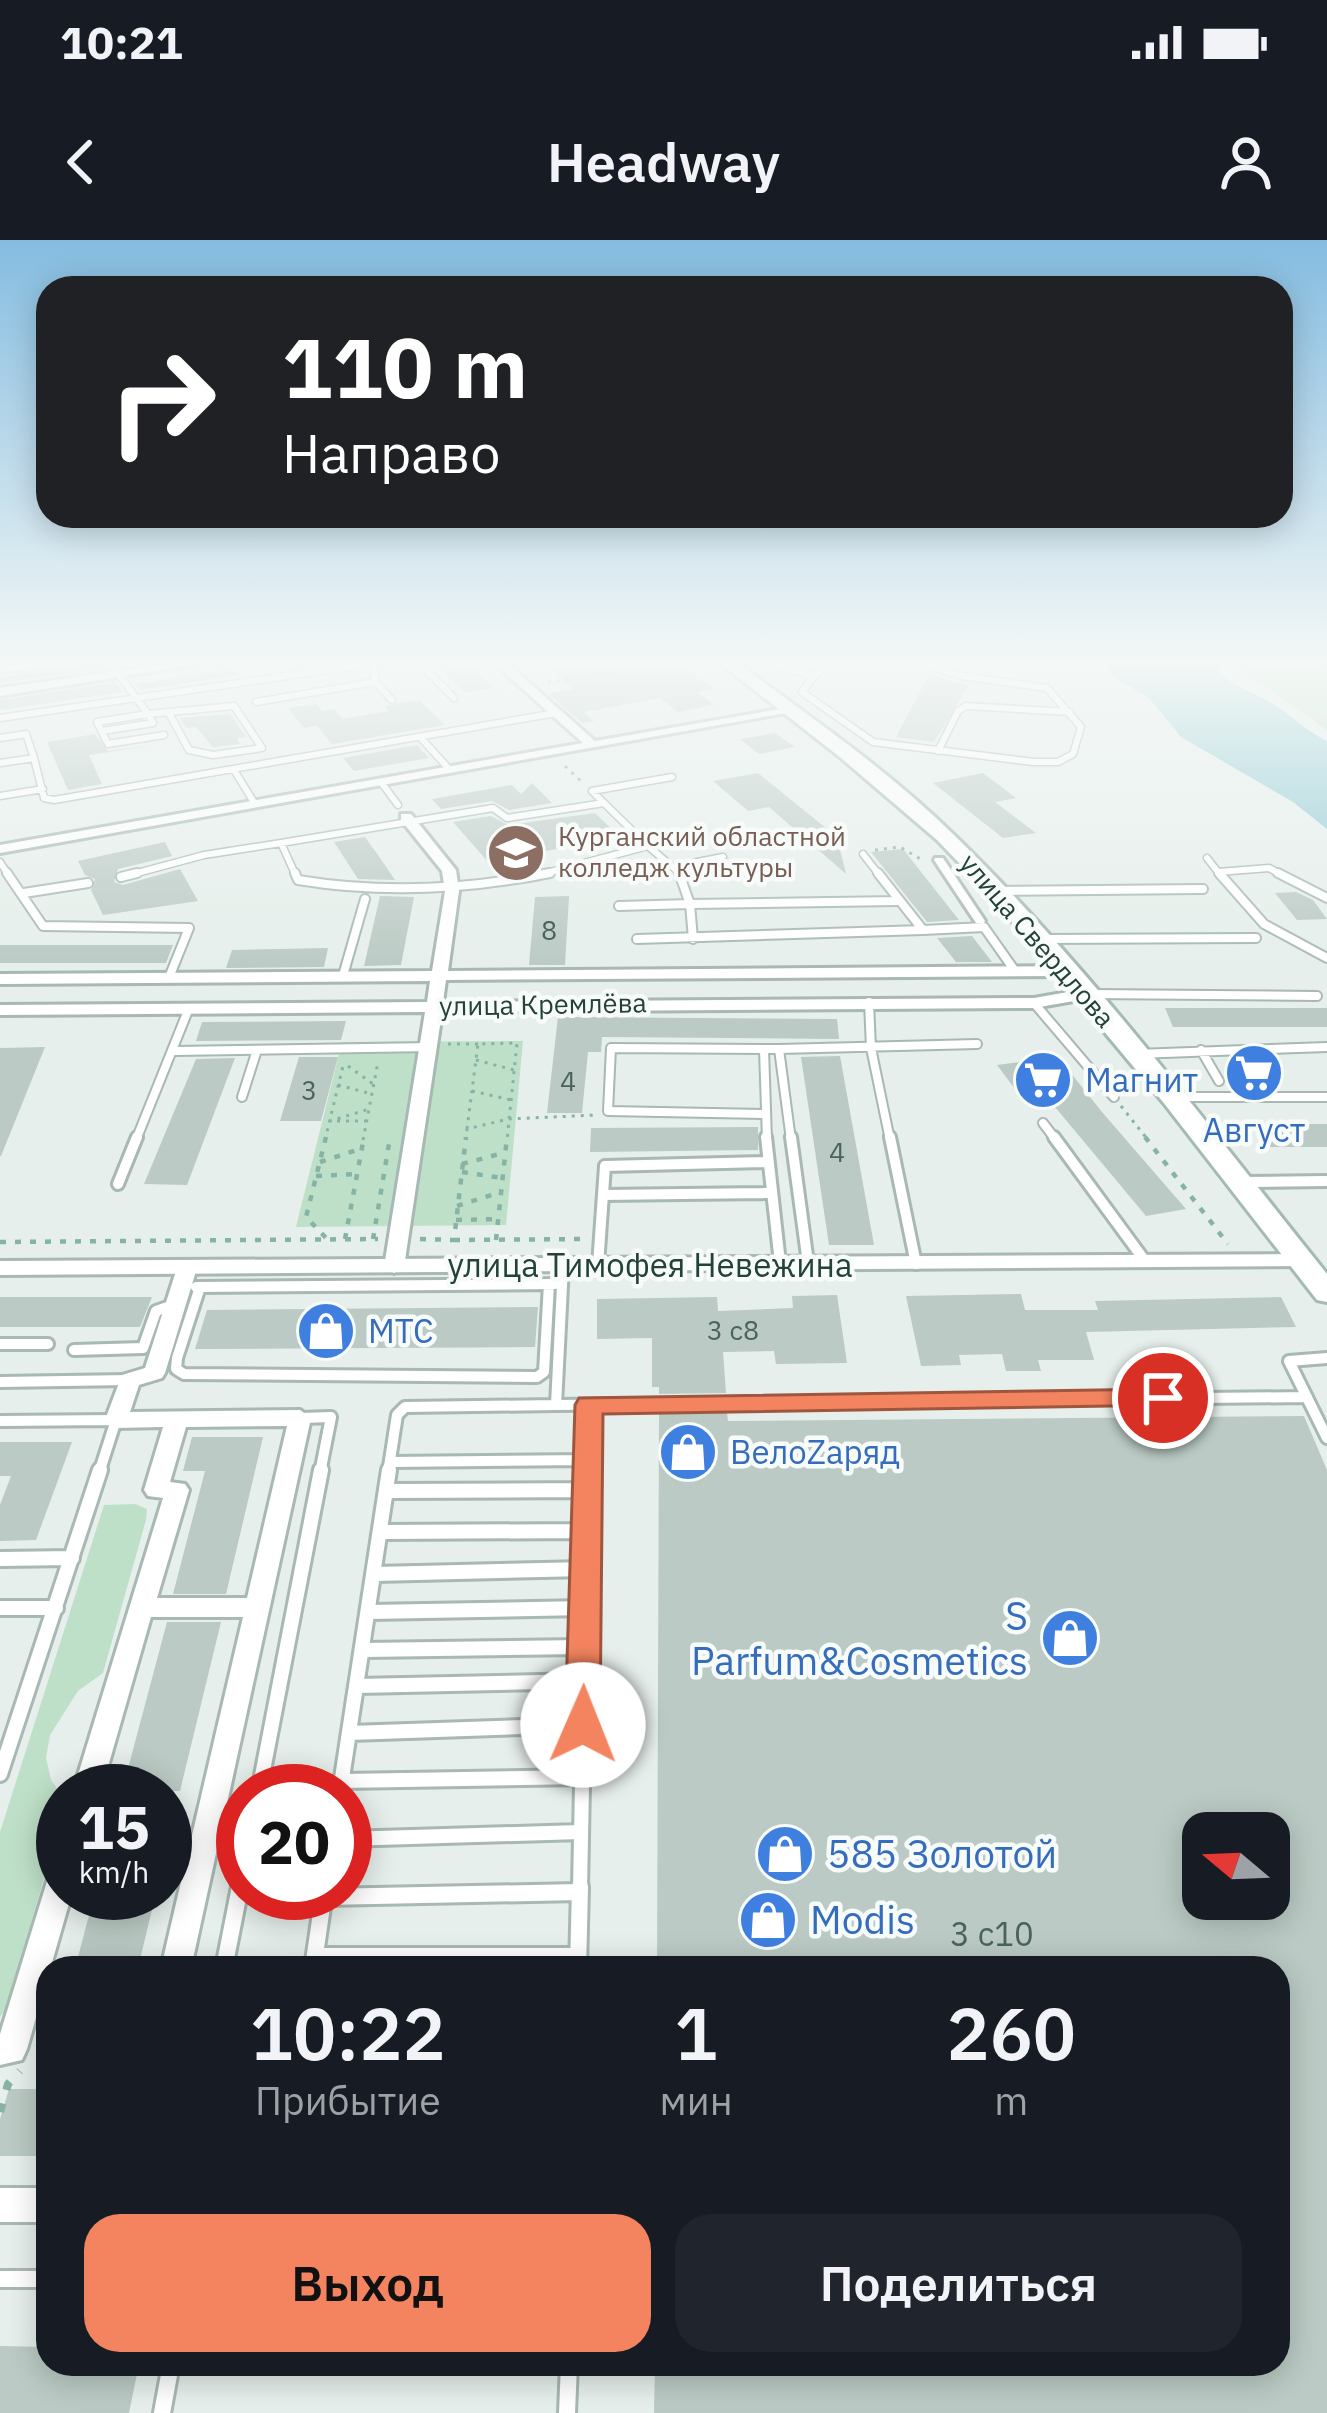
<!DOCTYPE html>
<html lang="ru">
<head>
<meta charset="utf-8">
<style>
	:root { --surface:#171b24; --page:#20242c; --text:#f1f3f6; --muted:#9ea1a6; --accent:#f4845f }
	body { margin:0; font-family:"IBM Plex Sans",sans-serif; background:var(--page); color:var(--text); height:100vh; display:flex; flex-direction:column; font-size:45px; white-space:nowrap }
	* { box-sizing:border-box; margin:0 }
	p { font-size:39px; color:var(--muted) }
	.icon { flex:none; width:66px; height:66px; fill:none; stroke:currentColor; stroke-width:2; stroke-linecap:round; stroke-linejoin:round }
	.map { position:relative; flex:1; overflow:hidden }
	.details { position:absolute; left:36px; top:1716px; width:1254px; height:420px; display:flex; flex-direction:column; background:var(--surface); border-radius:36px; box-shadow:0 6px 30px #0003 }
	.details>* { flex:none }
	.banner { position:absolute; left:36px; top:36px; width:1257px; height:252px; border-radius:36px; box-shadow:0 6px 30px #0003; background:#202124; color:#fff; overflow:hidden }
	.needle { width:78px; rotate:289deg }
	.tools { position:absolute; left:1182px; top:1572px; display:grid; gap:24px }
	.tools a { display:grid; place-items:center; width:108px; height:108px; border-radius:24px; background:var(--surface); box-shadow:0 6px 30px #0003; font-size:60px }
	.speed { position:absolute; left:36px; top:1524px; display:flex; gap:24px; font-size:60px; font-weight:700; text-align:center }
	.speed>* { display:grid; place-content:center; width:156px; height:156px; border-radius:50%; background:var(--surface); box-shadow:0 6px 30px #0003; line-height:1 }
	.speed small { font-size:30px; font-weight:400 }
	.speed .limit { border:18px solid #d22; background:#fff; color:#111 }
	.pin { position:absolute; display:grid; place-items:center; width:102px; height:102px; color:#fff; margin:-51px; border:6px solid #fff; border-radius:50%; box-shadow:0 3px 12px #0007 }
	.me { position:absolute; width:132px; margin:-66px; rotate:1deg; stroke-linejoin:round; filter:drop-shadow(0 0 9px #0008) }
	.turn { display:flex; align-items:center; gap:42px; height:252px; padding:0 48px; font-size:54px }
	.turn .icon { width:156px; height:156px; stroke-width:2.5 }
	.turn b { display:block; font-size:84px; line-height:102px }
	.eta { display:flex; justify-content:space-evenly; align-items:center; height:204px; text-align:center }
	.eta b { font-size:72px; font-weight:600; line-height:84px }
	.action { display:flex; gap:24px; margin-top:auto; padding:24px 48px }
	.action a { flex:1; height:138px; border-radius:36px; background:var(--accent); color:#111; font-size:48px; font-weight:600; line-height:138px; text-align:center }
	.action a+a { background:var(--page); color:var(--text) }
	.status { display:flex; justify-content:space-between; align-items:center; height:84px; padding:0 60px; background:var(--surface); direction:ltr }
	.status svg { height:33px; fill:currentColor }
	header { display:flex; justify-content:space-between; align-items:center; height:156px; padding:0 48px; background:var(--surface); font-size:54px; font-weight:600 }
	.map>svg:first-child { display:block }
	.green { fill:#bfe0c8 }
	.water { fill:#8ec9d4 }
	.building { fill:#bbcac4; fill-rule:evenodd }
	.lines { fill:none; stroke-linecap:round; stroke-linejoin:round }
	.service-far4-casing { stroke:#a8b8b2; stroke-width:9 }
	.service-far3-casing { stroke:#a8b8b2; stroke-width:12 }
	.service-far2-casing { stroke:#a8b8b2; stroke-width:16 }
	.service-far1-casing { stroke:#a8b8b2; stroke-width:20 }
	.service-casing { stroke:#a8b8b2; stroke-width:22 }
	.pedestrian-casing { stroke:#a8b8b2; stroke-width:6 }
	.minor-casing { stroke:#a8b8b2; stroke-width:6 }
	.tertiary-casing { stroke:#a8b8b2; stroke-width:6 }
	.secondary-casing { stroke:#a4bbb3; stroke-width:6 }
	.path-far2 { stroke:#86b3a5; stroke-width:3; stroke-dasharray:3 6; stroke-linecap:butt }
	.path-far1 { stroke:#86b3a5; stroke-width:4.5; stroke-dasharray:6 9; stroke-linecap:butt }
	.path { stroke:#86b3a5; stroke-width:8; stroke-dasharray:9 14; stroke-linecap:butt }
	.service-far4 { stroke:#fff; stroke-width:6 }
	.service-far3 { stroke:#fff; stroke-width:8 }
	.service-far2 { stroke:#fff; stroke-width:10 }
	.service-far1 { stroke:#fff; stroke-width:14 }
	.service { stroke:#fff; stroke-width:16 }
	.pedestrian { fill:#fff; fill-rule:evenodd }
	.minor { fill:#fff; fill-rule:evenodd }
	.tertiary { fill:#fff; fill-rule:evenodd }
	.secondary { fill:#fff; fill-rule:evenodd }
	.route { fill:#f4845f; stroke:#9f563e; stroke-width:3 }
	.labels { text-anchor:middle; stroke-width:9; stroke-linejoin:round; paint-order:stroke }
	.far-education-label { font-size:27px; fill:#785e54; stroke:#f7fbf9; text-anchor:start }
	.number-label { font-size:27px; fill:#4a645c }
	.far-street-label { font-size:27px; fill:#24423a; stroke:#f7fbf9 }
	.shop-label { font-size:33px; fill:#366cbe; stroke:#f7fbf9; text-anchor:start }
	.street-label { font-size:33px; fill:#24423a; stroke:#f7fbf9 }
	.near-number-label { font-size:33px; fill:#4a645c }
	.near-shop-label { font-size:39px; fill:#366cbe; stroke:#f7fbf9; text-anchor:start }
</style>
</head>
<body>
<div class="status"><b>10:21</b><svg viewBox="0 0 49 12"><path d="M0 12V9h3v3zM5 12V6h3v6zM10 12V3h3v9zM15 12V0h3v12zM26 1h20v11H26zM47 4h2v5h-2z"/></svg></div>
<header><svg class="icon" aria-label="back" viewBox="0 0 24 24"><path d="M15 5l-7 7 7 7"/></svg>Headway<svg class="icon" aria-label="person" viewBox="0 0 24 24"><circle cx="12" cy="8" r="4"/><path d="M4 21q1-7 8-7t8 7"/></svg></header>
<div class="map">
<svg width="1327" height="2173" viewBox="0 0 1327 2173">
	<rect width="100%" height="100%" fill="#e6efeb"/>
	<path class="green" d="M1234 424H1327V490Z
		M523 801 506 985 296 987 342 802Z
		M135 1264 147 1269 146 1280 103 1433 78 1451 50 1495 46 1518 51 1540 63 1557V1571L7 1768 0 1777V1592L104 1265Z"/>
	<path class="water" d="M1103 424H1214C1228 447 1248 449 1270 462 1290 474 1305 490 1327 501V589L1293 562 1181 497 1149 458 1116 438Z"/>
	<path class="building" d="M82 424H104L105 428 0 443V437Z
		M436 424H469L493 448 464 452Z
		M577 424H678L714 449 697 452 714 465 678 472 660 458 584 472 594 481 582 483 548 453 573 449 551 428Z
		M233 429 239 435 140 450 135 444Z
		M929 435 969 445 934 502 896 497Z
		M115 442 123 452 0 470V460Z
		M419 460 445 485 332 504 317 486 304 488 288 468 316 464 322 471 334 469 343 479 389 471 384 466Z
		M230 474 246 497 237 498 240 504 213 507 196 487 186 488 180 478Z
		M775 493 795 507 759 514 740 499Z
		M95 494 108 511 162 504 89 515 102 544 68 550 47 502Z
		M417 505 429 518 354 531 343 518Z
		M758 533 837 597 846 634 769 567 748 571 713 541Z
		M983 533 1016 558 995 562 1036 593 1003 598 933 543Z
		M532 543 552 563 509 570 492 561 441 569 432 559 512 545 521 554Z
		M595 573 627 604 616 607V597L521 616V627L497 632 453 582 491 576 508 585Z
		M365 597 387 628 395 640 358 639 334 602Z
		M165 602 172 616 118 629 114 642 123 645 180 629 198 661 103 675 91 650 95 639 85 635 78 621Z
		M903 609 959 680 927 682 871 612Z
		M1296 652 1313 660 1327 679 1297 680 1275 653Z
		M380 656 414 657 401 725 364 726Z
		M569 656 565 725H529L535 657Z
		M972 696 992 722H956L937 698Z
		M0 705H173L166 723H0Z
		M328 708 324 727 226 728 232 710Z
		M1165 768H1327V787H1173Z
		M558 777 837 779 839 799 602 797 601 812H588L582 873H547Z
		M346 781 341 800 196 801 202 782Z
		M45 807 1 916H0V808Z
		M840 816 874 1005H829L801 817Z
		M299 817H338L321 881H280Z
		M1058 817 1102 872 1186 969 1146 976 1050 861 1027 865 997 825Z
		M235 818 187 945 144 944 196 819Z
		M1269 822 1280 843 1239 844 1228 823Z
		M1255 884H1327V907H1266Z
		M758 887V910L590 912 591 888Z
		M1021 1054 1025 1070H1098L1095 1061 1281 1057 1296 1087 1086 1092 1094 1120H1038L1041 1131H1006L1002 1114 959 1115 961 1125 921 1126 906 1056Z
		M837 1055 847 1123 776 1124 774 1111 723 1112 726 1153 659 1154V1147H652V1098L597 1099V1059L717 1057 718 1071 793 1068 792 1056Z
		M0 1057H152L140 1087H0Z
		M538 1067 535 1107 195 1109 207 1070Z
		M727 1173 728 1181 1304 1176 1327 1230V2173H654L655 2124H1278V1728H657L659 1174ZM1203 1593H1269V1659H1203Z
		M192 1197H263L226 1354H173L205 1231H183Z
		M0 1202H72L36 1300 0 1301V1265L11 1236H0Z
		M167 1382H221L180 1551H122Z
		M95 1653H156L138 1728H75Z
		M9 1849H48V1916H0V1879Z
		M0 2106 48 2107V2124H139L129 2173H0Z"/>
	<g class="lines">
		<defs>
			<path id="service-far4" d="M111 424 148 474 234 466 262 508 213 515 189 510 170 475
				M374 424 375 442 392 460
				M420 424 454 458
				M770 424 814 436 831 424
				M0 430 40 424
				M814 436 802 452 873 502 1033 522H1058L1073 514 1081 487 1047 448 962 436 922 424
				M256 462 375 442
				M0 478 369 424
				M102 491 153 483 148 474 97 482 108 504 164 495
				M420 497 450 530
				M0 498 26 494 34 518 0 523
				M938 511 958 471 966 466 1070 472
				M34 518 44 558 54 560 556 473
				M234 530 255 564
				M381 542 398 565
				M0 556 43 549
				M604 563 592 551 672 537
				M648 606 683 636
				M863 614 880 636
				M1207 618 1218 632
				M0 622 9 636
				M672 627 723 617
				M126 636 204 615 281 603
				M296 636 281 603 493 568 507 578 604 563
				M535 636 648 606 604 563
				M1221 636 1218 632 1269 628 1284 636"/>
			<path id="service-far3" d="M7 633 43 686 189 688 170 735
				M295 633 298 640C383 654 465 650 550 633
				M878 633 923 690 984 687 1015 731
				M1219 633 1264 684 1327 718
				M1278 633 1327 658
				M121 637 137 633
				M997 651 1203 649
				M24 653 88 643
				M619 666 690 664 679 633
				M637 699 923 690
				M693 699 690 664 897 661
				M1042 699 1256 698
				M344 732 365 659
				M1089 754 1317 756
				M869 762 871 808 890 900
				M1034 763 1114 857
				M764 809 767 900
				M779 809 977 804
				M1201 810 1219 841
				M175 811 431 807
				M1137 814 1327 807
				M242 857 257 810
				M1175 857H1327
				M764 874 608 871 611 808 779 809 791 900
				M1043 883 1056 900
				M136 900 189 768"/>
			<path id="service-far2" d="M766 897 780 1023
				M791 897 808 1023
				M890 897 916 1024
				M1054 897 1145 1021
				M1242 942 1327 941
				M118 944 137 897
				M603 955 771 953
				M598 1025 605 926 768 922
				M563 1026 556 1165 1307 1157
				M196 1047 555 1044
				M200 1047 177 1118 176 1129 184 1134 537 1137 544 1132 549 1044
				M0 1104H48
				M74 1110 143 1108 156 1071 176 1064
				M1327 1118 1289 1121 1327 1198
				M0 1142 130 1140
				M301 1178 331 1177 320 1233
				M0 1181 116 1180 99 1233
				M391 1222 588 1220
				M388 1233 397 1175 405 1167 556 1165
				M588 1233 589 1165"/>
			<path id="service-far1" d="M387 1251 588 1250
				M381 1292 586 1291
				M0 1319 72 1318
				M375 1334 586 1329
				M0 1368H56
				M369 1372 585 1368
				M363 1410 584 1407
				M357 1446 584 1441
				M350 1493 583 1485
				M0 1534 100 1230
				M342 1541 582 1537
				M259 1551 321 1230
				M340 1551 389 1230
				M345 1599 580 1592
				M239 1650 243 1631
				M580 1650 588 1230"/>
			<path id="service" d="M324 1657 579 1652
				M315 1716H578
				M224 1728 240 1647
				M313 1728 324 1653
				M578 1728 580 1647
				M0 2039H48
				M162 2173 171 2124
				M567 2173 569 2124"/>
			<path id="pedestrian" d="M935 618H943L985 681 984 683H976L934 620Z"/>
			<path id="minor" d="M495 424H508L595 501 791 467 797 471 0 613V605L583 503Z
				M401 574H411L456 630 459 651 448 731 1064 726 1072 731 1064 736 446 740 443 762 1034 758 1085 749 1093 754 1085 759 1034 768 442 772 404 1027 394 1033 384 1027 425 772 0 775V765L427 762 430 741 0 744V734L432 731 445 651 442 631 401 580Z
				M187 1022 197 1028 165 1133 162 1138 139 1145 130 1172 300 1170 311 1178 191 1728H161L181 1642 165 1643V1617H187L243 1377H151L101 1551H73L163 1258 148 1256 144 1250 163 1187 116 1188 105 1180 122 1135 145 1128 177 1028ZM287 1186 247 1358H157L189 1250 185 1244 170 1242 186 1187Z
				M63 1622V1653H72L27 1809 22 1820 0 1825V1794L49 1635 53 1626Z
				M0 1948H48V1982H0Z"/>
			<path id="tertiary" d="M166 424H199L0 456V448Z
				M1301 1014 1309 1016 1312 1021 1309 1026 0 1035V1021Z"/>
			<path id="secondary" d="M721 424H739C812 478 889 531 954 595 1090 727 1208 886 1327 1034V1062L1317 1060 1163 862 990 655 937 600 841 518Z"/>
		</defs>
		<use href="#service-far4" class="service-far4-casing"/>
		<use href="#service-far3" class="service-far3-casing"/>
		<use href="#service-far2" class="service-far2-casing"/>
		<use href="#service-far1" class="service-far1-casing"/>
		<use href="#service" class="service-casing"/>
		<use href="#pedestrian" class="pedestrian-casing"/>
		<use href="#minor" class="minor-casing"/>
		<use href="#tertiary" class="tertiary-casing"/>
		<use href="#secondary" class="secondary-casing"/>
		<path class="path-far2" d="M548 442 664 424
			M565 526 583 543
			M875 610 900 607 924 621
			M448 804H478
			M476 820 514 830
			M348 826 373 844
			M338 845 372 854
			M472 851 511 860
			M1121 866 1148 900
			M367 881H330L369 869
			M467 889 478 804 517 803 507 900
			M325 900 343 826
			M363 900 378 822
			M466 900 467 889 508 879 596 875"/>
		<path class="path-far1" d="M326 897 306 977 327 999
			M1145 897 1228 1004
			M320 922 360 909
			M462 924 503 913
			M462 932 502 938
			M316 936 357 934
			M457 966 498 953
			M456 980 498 979
			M345 999 364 897
			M373 999 390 898
			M420 999 454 1000 466 897
			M454 1000 586 999
			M496 1000 507 897
			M0 1002 378 999"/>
		<path class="path" d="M0 1872 8 1844 20 1831"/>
		<use href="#service-far4" class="service-far4"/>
		<use href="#service-far3" class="service-far3"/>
		<use href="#service-far2" class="service-far2"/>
		<use href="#service-far1" class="service-far1"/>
		<use href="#service" class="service"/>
		<use href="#pedestrian" class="pedestrian"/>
		<use href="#minor" class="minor"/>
		<use href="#tertiary" class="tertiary"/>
		<use href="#secondary" class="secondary"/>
	</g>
	<linearGradient id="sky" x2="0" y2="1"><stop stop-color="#84bce0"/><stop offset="0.58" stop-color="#f4f8f6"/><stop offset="1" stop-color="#f4f8f6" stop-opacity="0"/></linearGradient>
	<rect width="1327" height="728" fill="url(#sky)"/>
	<path class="route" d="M1163 1149 1178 1158 1174 1165 603 1174 600 1485 595 1495 583 1499 570 1495 565 1485 575 1165 579 1158Z"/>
	<defs>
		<symbol id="university-disc" viewBox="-11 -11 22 22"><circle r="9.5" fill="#8d6e63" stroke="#f7fbf9"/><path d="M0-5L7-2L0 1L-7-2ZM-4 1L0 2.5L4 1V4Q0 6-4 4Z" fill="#fff"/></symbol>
		<symbol id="supermarket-disc" viewBox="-11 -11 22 22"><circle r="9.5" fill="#3f7fe0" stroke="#f7fbf9"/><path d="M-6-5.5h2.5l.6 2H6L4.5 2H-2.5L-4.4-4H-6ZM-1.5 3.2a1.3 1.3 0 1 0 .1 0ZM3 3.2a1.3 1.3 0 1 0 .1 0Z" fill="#fff"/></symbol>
		<symbol id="shop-disc" viewBox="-11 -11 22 22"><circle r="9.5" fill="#3f7fe0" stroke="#f7fbf9"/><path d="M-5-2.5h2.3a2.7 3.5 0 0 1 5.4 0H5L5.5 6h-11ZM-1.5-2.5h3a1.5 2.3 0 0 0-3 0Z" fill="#fff"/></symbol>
	</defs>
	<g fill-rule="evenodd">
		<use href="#university-disc" x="483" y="580" width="66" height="66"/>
		<use href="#supermarket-disc" x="1221" y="800" width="66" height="66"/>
		<use href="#supermarket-disc" x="1010" y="807" width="66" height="66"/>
		<use href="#shop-disc" x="293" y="1058" width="66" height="66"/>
		<use href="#shop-disc" x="655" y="1179" width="66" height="66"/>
		<use href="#shop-disc" x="1037" y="1365" width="66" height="66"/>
		<use href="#shop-disc" x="752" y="1581" width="66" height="66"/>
		<use href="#shop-disc" x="735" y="1647" width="66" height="66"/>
	</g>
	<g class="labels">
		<g class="far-education-label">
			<text x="558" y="606">Курганский областной<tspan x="558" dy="31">колледж культуры</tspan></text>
		</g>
		<g class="number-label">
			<text x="549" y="700">8</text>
			<text x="568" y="851">4</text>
			<text x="309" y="860">3</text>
			<text x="837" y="922">4</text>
			<text x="733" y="1100">3 с8</text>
		</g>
		<g class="far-street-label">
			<text transform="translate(1037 701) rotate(49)" y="9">улица Свердлова</text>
			<text transform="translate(543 765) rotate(-1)" y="9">улица Кремлёва</text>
		</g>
		<g class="shop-label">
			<text x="1085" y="852">Магнит</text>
			<text x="1254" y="902" text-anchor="middle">Август</text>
			<text x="368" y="1103">МТС</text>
			<text x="730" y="1224">ВелоZаряд</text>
		</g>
		<g class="street-label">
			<text x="650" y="1037">улица Тимофея Невежина</text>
		</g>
		<g class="near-number-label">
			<text x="992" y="1706">3 с10</text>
		</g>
		<g class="near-shop-label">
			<text x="1028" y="1390" text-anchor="end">S<tspan x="1028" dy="45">Parfum&amp;Cosmetics</tspan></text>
			<text x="827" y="1628">585 Золотой</text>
			<text x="810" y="1694">Modis</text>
		</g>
	</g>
</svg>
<div class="tools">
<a><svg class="needle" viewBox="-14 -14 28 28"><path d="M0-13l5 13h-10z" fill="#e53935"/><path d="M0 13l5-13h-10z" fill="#9ea1a6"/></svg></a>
</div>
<div class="speed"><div>15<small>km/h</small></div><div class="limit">20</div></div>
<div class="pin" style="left:1163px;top:1158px;background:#d93025"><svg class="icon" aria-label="arrive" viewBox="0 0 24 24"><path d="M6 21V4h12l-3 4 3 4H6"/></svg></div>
<svg class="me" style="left:583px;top:1485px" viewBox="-20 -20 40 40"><circle r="19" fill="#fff"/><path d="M0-13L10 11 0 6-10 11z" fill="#f4845f"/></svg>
<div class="banner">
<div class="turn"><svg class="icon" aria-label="right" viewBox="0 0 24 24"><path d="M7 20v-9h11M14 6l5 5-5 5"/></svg><div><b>110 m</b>Направо</div></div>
</div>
<section class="details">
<div class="eta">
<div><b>10:22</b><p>Прибытие</p></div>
<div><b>1</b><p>мин</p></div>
<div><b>260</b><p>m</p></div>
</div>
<div class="action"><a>Выход</a><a>Поделиться</a></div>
</section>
</div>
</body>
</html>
